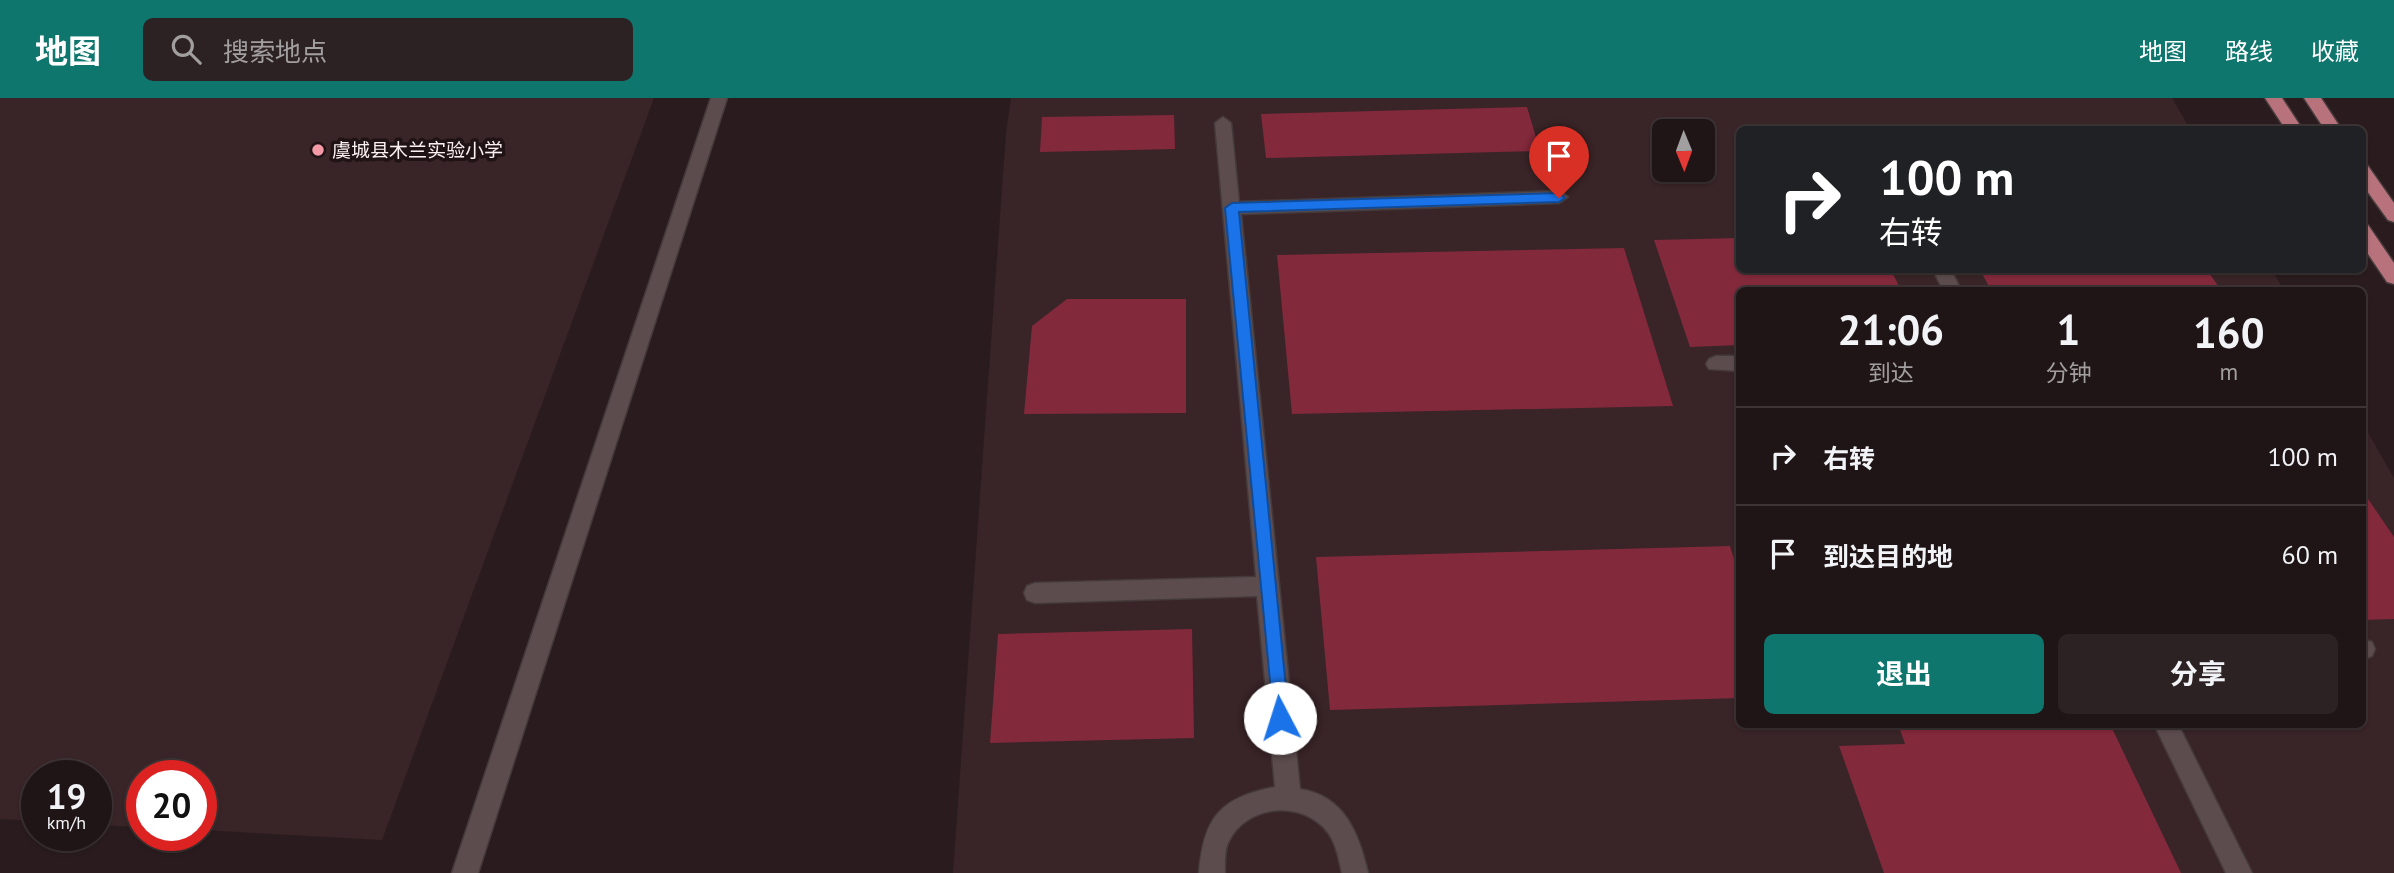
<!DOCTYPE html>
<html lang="zh">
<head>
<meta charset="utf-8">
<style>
	:root { --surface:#201516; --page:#2d2223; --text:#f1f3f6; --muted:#a29fa1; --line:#3d3435; --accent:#0f766e }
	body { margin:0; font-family:"PT Sans","Noto Sans SC",sans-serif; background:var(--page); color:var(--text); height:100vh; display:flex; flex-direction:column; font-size:26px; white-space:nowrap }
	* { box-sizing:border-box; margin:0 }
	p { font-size:23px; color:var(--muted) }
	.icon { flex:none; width:38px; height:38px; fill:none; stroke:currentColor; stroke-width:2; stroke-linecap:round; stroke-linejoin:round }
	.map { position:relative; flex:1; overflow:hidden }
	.sheet { position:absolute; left:1736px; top:189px; width:630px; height:441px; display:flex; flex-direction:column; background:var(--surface); border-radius:10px; box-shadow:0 2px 5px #0004,0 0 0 2px var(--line) }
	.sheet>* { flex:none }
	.guide { position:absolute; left:1736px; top:28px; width:630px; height:147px; border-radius:10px; box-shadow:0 2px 5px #0004,0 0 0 2px var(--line); background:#202124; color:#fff; overflow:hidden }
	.needle { width:46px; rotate:179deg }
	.fabs { position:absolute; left:1652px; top:21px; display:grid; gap:14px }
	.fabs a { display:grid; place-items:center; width:63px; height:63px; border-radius:10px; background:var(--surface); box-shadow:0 2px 5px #0004,0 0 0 2px var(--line); font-size:35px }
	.speed { position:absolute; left:21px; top:662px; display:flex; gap:14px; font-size:35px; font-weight:700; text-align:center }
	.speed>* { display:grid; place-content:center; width:91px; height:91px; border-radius:50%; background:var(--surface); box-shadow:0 2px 5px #0004,0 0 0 2px var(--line); line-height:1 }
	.speed small { font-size:18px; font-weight:400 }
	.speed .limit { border:10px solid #d22; background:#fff; color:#111 }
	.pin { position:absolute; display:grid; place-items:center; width:60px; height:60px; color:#fff; margin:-72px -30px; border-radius:50% 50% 50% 0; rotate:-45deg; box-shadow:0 0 7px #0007 }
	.pin .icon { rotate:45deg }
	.me { position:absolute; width:77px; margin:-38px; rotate:355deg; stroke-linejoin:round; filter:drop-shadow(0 0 5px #0008) }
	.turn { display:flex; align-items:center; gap:24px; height:147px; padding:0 28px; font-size:32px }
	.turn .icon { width:91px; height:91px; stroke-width:2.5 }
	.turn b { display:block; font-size:49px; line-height:60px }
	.eta { display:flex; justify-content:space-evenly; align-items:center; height:119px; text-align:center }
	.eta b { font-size:42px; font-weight:700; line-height:49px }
	.button { display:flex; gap:14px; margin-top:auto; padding:14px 28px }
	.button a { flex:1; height:80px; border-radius:10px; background:var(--accent); color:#fff; font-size:28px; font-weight:700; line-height:80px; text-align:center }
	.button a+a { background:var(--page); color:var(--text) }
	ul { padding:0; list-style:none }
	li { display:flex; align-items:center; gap:21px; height:98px; padding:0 28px; border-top:2px solid var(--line) }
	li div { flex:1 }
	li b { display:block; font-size:26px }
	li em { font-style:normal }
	header { display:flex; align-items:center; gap:42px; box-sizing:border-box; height:98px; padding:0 35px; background:var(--accent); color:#fff }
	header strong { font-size:33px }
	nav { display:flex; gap:38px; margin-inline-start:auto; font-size:24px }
	.search { width:490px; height:63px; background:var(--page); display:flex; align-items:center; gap:18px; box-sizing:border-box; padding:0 24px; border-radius:10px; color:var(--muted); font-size:26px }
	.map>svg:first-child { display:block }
	.built { fill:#392427; fill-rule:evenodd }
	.building { fill:#83293c }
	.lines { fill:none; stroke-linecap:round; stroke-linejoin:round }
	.minor-casing { stroke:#453a3b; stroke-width:3 }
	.major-casing { stroke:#453a3b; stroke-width:3 }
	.minor { fill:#5c4c4d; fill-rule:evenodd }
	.major { fill:#b7727c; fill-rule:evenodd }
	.route { fill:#1a73e8; stroke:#114b97; stroke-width:2 }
	.poi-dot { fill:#f49aa6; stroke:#201315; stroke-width:2.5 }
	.labels { text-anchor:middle; stroke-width:7; stroke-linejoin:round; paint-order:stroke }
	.poi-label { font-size:19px; fill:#fcf1f2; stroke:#201315; text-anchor:start }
</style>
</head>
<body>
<header>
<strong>地图</strong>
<div class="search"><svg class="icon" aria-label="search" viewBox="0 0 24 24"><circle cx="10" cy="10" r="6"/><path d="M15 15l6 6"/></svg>搜索地点</div>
<nav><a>地图</a><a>路线</a><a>收藏</a></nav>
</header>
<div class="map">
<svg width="2394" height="775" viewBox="0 0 2394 775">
	<rect width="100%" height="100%" fill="#2a1c1e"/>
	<path class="built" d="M0 0H654L382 742 201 732V677H142V729L96 727V677H37V723L0 721Z
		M1011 0H2172L2190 31 1740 32V172H2272L2284 192H1740V626H2362L2363 326 2394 380V775H953L1006 35ZM1664 33H1703V72H1664Z"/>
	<path class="building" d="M1527 9 1540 53 1266 60 1261 16Z
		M1174 17 1175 51 1040 54 1042 19Z
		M1740 140V172H1891L1901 192H1740V247L1690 249 1654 142Z
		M1624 150 1673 308 1292 316 1277 157Z
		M1980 172H2207L2221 192H1991Z
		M1067 201H1186V315L1024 316 1032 228Z
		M2362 392 2394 439V521L2362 522Z
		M1730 448 1740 480V600L1330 612 1316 459Z
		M1192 531 1194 640 990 645 998 536Z
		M1898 626H2110L2181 775H1884L1839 648 1905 646Z"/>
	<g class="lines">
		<defs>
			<path id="minor" d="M711 0H727L478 775H452Z
				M1223 19 1231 25 1239 104 1559 93 1568 99 1559 105 1241 116 1300 691C1345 698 1359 736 1368 775H1342C1338 757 1335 739 1321 727 1293 702 1245 710 1229 743 1224 752 1225 765 1225 775H1199C1204 720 1219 700 1275 689L1257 498 1035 505 1027 502 1024 495 1027 488 1035 485 1256 479 1215 25Z
				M1933 172H1951L1961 192H1943Z
				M1716 258H1740V273L1709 271 1706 266 1709 261Z
				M2362 541 2372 544 2375 551 2372 558 2364 561Z
				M2154 626H2178L2252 775H2226Z"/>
			<path id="major" d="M2265 0H2282L2303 32H2286Z
				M2304 0H2321L2342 32H2325Z
				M2362 66 2368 68 2394 105V124L2388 122 2362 86Z
				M2362 126 2368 127 2394 165V186L2387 184 2362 147Z"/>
		</defs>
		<use href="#minor" class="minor-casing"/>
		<use href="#major" class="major-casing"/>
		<use href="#minor" class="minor"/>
		<use href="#major" class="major"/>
	</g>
	<path class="route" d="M1559 95 1565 100 1559 104 1239 114 1289 620 1286 625 1280 628 1274 625 1225 110 1232 105Z"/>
	<circle class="poi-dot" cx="318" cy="52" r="7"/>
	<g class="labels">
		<g class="poi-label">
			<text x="332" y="59">虞城县木兰实验小学</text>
		</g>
	</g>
</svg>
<div class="fabs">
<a><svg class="needle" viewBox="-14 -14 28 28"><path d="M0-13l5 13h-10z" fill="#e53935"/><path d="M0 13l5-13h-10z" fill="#a29fa1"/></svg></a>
</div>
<div class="speed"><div>19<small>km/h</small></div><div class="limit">20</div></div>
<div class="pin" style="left:1559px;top:100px;background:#d93025"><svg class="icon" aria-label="arrive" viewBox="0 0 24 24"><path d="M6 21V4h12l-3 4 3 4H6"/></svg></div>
<svg class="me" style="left:1280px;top:620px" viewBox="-20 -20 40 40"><circle r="19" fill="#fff"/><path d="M0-13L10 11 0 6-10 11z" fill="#1a73e8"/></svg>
<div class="guide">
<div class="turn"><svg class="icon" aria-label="right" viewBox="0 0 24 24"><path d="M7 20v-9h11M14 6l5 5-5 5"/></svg><div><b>100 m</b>右转</div></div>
</div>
<section class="sheet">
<div class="eta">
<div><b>21:06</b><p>到达</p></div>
<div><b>1</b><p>分钟</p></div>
<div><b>160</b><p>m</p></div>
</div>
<ul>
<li><svg class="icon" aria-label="right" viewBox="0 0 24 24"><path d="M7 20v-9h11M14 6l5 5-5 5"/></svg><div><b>右转</b></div><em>100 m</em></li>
<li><svg class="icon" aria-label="arrive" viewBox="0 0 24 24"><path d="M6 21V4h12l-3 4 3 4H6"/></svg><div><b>到达目的地</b></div><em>60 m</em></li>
</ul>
<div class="button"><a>退出</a><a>分享</a></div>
</section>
</div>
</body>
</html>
